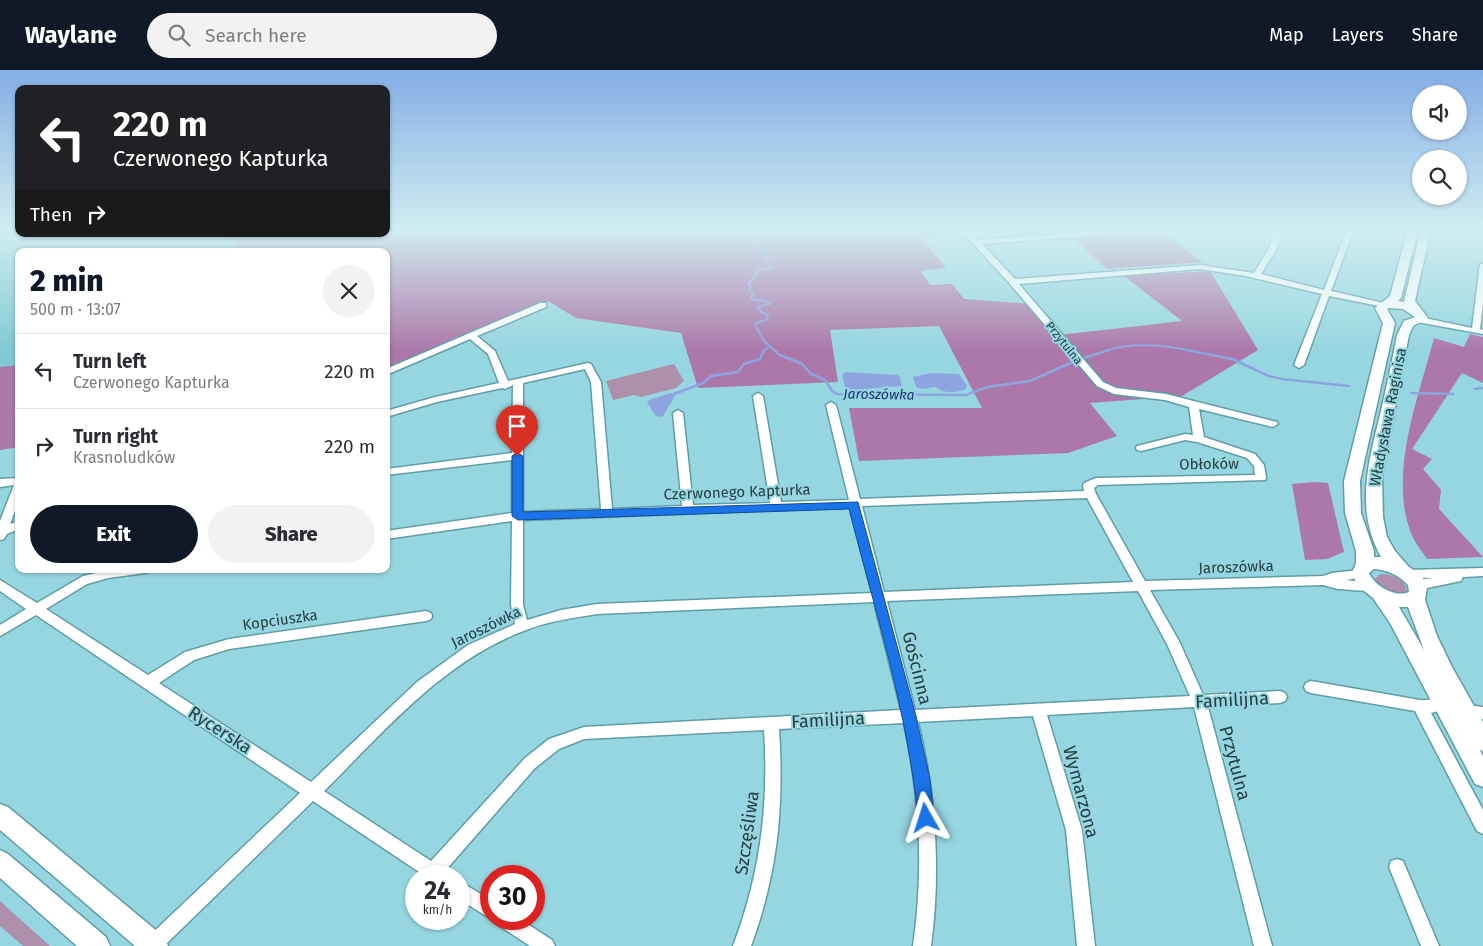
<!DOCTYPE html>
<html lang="en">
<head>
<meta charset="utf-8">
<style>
	:root { --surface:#fff; --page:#f2f2f3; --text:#2b2b33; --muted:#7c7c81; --line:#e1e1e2; --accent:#111827 }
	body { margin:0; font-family:"Fira Sans",sans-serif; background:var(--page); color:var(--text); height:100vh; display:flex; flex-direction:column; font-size:19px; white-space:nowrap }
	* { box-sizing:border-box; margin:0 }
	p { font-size:16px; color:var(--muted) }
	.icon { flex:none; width:28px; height:28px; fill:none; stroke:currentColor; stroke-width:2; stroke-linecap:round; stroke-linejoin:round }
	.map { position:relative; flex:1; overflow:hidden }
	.panel { position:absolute; left:15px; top:178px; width:375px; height:325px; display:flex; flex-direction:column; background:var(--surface); border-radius:10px; box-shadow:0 1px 4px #0004 }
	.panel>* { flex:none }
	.hud { position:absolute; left:15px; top:15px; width:375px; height:152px; border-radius:10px; box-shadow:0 1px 4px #0004; background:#202124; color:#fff; overflow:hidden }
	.tools { position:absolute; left:1412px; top:15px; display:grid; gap:10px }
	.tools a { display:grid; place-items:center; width:55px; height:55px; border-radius:50%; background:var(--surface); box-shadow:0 1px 4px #0004; font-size:25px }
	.speed { position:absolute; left:405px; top:795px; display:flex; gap:10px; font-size:25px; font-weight:700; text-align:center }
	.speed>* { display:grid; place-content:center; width:65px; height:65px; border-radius:50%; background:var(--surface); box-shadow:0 1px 4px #0004; line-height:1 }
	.speed small { font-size:12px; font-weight:400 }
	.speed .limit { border:8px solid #d22; background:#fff; color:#111 }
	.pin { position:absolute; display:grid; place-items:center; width:42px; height:42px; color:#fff; margin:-51px -21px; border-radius:50% 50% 50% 0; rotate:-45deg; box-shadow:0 0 5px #0007 }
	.pin .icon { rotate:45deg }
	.me { position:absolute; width:55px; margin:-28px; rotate:354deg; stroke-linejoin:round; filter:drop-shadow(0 0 4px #0008) }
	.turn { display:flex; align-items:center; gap:18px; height:105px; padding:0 15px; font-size:22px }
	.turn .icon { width:65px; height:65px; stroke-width:2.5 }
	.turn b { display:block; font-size:35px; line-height:42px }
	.then { display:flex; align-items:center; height:48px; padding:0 15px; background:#0003; gap:10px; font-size:19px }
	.round { display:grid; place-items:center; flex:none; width:52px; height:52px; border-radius:26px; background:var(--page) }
	.head { display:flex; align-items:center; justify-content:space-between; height:85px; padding:0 15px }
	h1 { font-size:30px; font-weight:800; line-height:38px; color:var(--accent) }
	.button { display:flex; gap:10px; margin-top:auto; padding:10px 15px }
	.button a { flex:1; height:58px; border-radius:30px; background:var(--accent); color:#fff; font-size:20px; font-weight:800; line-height:58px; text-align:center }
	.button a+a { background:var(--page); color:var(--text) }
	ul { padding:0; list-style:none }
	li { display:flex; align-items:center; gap:15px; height:75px; padding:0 15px; border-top:1px solid var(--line) }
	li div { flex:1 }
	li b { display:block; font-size:19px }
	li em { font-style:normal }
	header { display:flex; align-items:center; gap:30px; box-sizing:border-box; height:70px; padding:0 25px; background:var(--accent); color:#fff }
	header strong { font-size:24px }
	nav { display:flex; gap:28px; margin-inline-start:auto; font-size:18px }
	.search { width:350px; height:45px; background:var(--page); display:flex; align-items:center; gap:12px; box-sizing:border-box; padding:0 18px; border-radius:28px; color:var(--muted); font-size:19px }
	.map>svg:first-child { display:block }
	.built { fill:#80c9d5 }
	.green { fill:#ae8fac }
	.forest { fill:#ac78a9 }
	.water { fill:#8ea4e1 }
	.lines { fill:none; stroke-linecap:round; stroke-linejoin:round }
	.stream-far1 { stroke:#8ea4e1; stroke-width:2 }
	.stream { stroke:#8ea4e1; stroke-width:2.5 }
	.street-casing { stroke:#5f9da7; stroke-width:3 }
	.secondary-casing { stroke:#5f9da7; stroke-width:3 }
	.street { fill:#fff; fill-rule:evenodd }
	.secondary { fill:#fff; fill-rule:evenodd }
	.route { fill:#1a73e8; stroke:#114b97 }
	.labels { text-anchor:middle; stroke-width:4; stroke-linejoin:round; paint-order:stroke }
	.far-street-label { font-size:12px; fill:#253f43; stroke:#96d6e0 }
	.far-water-label { font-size:14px; font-style:italic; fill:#1f3178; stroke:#96d6e0 }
	.street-label { font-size:15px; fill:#253f43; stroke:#96d6e0 }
	.near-street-label { font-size:18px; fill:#253f43; stroke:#96d6e0 }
</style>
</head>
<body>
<header>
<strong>Waylane</strong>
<div class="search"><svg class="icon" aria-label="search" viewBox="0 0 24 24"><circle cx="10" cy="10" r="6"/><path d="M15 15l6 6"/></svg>Search here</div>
<nav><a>Map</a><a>Layers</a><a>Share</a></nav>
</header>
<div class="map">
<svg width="1483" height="876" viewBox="0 0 1483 876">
	<rect width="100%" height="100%" fill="#96d6e0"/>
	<path class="built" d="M0 159H19V164H228L239 181H19V295L0 297Z"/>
	<path class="green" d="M641 159H749L642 167Z
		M674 294 684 311 676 318 641 327 634 325 613 330 606 311Z
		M1380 504C1391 504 1405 508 1407 521L1400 525C1390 522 1379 520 1375 509Z
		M0 831 50 876H23L0 856Z"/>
	<path class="forest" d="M386 159H641L643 167 749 159H963L967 163 920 166 946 198 921 201 930 215 952 214 964 229 1032 234 1059 265 1182 251 1124 206 1210 201 1258 280 1182 326 1090 333 1117 366 1068 383 859 391 849 338H982L939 256 830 260 838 312 698 318 681 263 576 248 548 231 386 299V181H239L228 164H386Z
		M1088 159H1159L1202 192 1107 199 1072 167 1095 164Z
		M1470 264 1483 267V313L1462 303 1412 379 1432 389 1423 399 1441 420 1439 439 1483 487 1427 489C1422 481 1414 472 1411 463 1388 404 1419 326 1434 268L1464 277Z
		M19 295V377L0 380V297Z
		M1314 412 1328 413 1344 482 1327 489 1305 490 1292 414Z"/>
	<path class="water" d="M846 302 897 305 900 307 902 316 850 320 845 317 842 304Z
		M932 303 959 304 967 316 966 319C957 323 943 324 936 317L922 319 916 317 913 307Z
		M671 323 675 326 663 346 658 347 654 344 647 332 651 329Z"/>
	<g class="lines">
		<path class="stream-far1" d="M751 159 754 162 750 164V169L757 174 758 179 767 181 766 188 770 196 773 197 770 199H757V204L748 214 751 217 749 220 753 223 751 229 766 231 770 234 757 237 762 243H766L768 249 755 254 764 271 775 281
			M763 281 770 276
			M1105 281C1132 272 1165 275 1193 281"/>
		<path class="stream" d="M774 280 780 285 802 294 811 304 825 310 832 321 837 324 966 325 987 317 1030 311 1075 291
			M1187 280 1232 289 1269 306 1282 309 1349 316
			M1081 289 1109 280
			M1475 319 1483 318
			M1411 323 1453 324
			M674 324 703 313 711 306 738 302 744 294 760 289 764 280"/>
		<defs>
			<path id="street" d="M960 159H967L978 170 1131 159H1158L1154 161 982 174 1015 209 1200 195 1254 203 1268 180 1274 163 1270 159H1278L1282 163 1276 180 1261 204 1324 220 1347 159H1354L1331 221 1384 233 1388 235 1384 237 1329 226 1304 295 1299 298 1294 295 1322 224 1246 206 1200 199 1019 214 1103 312 1116 318 1166 324 1277 352 1278 354 1273 357 1199 339 1204 367 1255 384 1264 395 1266 408 1265 410 1098 415 1094 418 1096 424 1145 511 1323 506 1332 503 1359 500 1363 501 1365 504 1363 507 1346 510 1371 513 1373 516 1371 519 1367 521 1338 519 1323 515 1150 520 1180 573 1203 625 1280 621 1285 623 1287 627 1285 631 1280 633 1208 637 1272 876H1254L1194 637 1047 645 1082 760 1095 876H1077L1066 760 1033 646 918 652C936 726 941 801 931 876H913C924 801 920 727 904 653L779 659C784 736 778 803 751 876H733C760 805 769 736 764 660L584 669 559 679 535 698 445 801 447 806H425L313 731 164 876H145L147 868 300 723 36 545 0 566V555L26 539 0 521V510L37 533 83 506 114 499H151L149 502 145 503 108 508 87 514 46 539 148 605 185 582 229 569 426 541 431 543 432 546 431 549 426 551 229 579 194 590 159 613 311 712 417 612 468 575 515 554 511 535 512 451 386 469V461L512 443V390L386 405V399L512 383 513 315 505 319 502 318 437 332 386 347V341L435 327 499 313 488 284 470 269 386 305V299L540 233H546V237L477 266 495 281 508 311 588 293 591 294 601 312 612 439 682 436 673 343 678 340 683 343 693 435 770 433 753 326 758 323 763 326 781 432 849 430 826 335 831 332 836 335 860 429 1084 421 1083 416 1084 413 1096 408 1255 405 1254 396 1247 388 1197 372 1185 370 1141 381 1137 380 1136 378 1137 376 1185 364 1193 365 1189 337 1165 330 1114 324 1097 316 1010 214ZM585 299 591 312 601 439 523 442V313ZM1087 428 1133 512 884 522 862 436ZM850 437 872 523 597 534 561 540 527 550 523 535V450ZM1138 521 1167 574 1190 626 915 640 887 531ZM874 532 901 640 584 657 549 669 525 688 431 791 324 721C385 661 444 590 526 560 549 551 573 548 597 544Z
				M1480 194H1483V233L1480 259 1483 260V264L1417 252V248L1420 247 1472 258Z
				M19 408V431L10 454 19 451V459L7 464 4 469 0 470V451L14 415 0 417V409Z
				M1483 498V506L1463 507 1461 511 1427 518 1418 523 1414 521 1412 518C1416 510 1424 509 1432 508L1403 507 1401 504 1403 501 1407 500Z
				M1311 611 1420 630C1430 631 1440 627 1449 630L1451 634 1449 638 1431 643 1483 740V764L1477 761 1415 641 1311 623 1306 621 1304 617 1306 613Z
				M1467 635 1483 637V649L1462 645 1460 641 1462 637Z
				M1397 789 1403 791 1439 876H1421L1389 797 1391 791Z
				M459 811 491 830V849L459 829Z
				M495 849H520L552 870 555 876H530L498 855Z"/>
			<path id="secondary" d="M1408 159H1418L1401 228 1398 231 1404 232 1421 159H1431L1415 231 1428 248 1413 256 1409 265 1382 406 1383 447 1387 467 1395 481 1408 496 1422 506 1427 518 1425 530 1437 566 1452 597 1483 652V681L1480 680 1483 686V717L1475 714 1390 553 1373 528 1358 516 1352 503 1356 493V481L1345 443 1344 411 1383 253 1375 238 1390 226ZM1389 238 1403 239 1415 247 1404 251 1397 265C1392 292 1386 318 1380 345 1368 393 1355 441 1381 487H1374V481L1361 443 1360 411 1395 253 1387 239ZM1374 499C1387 500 1399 505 1408 515L1409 522C1395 528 1375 516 1369 503ZM1399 537H1408L1424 580Z
				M0 734 8 737 164 867 168 876H135L0 760Z
				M0 780 8 784 106 867 110 876H77L0 808Z"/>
		</defs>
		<use href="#street" class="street-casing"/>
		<use href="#secondary" class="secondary-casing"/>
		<use href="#street" class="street"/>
		<use href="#secondary" class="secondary"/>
	</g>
	<linearGradient id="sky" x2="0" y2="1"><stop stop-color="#84aee5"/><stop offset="0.57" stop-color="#d0edf1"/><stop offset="1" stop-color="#d0edf1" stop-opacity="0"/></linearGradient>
	<rect width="1483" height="281" fill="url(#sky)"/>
	<path class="route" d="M517 383 523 386V442L858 432 916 646 930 709 934 748 932 754 926 756 920 754 918 748C908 643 875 541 849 439L518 450 512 446V386Z"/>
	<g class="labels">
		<g class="far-street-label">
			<text transform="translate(1064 273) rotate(51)" y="4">Przytulna</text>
		</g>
		<g class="far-water-label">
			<text transform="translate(879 324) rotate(1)" y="5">Jaroszówka</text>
		</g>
		<g class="street-label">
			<text transform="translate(1388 347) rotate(-79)" y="5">Władysława Raginisa</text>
			<text transform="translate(1209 394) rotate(-1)" y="5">Obłoków</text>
			<text transform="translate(737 422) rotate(-2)" y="5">Czerwonego Kapturka</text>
			<text transform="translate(1236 497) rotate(-2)" y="5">Jaroszówka</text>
			<text transform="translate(280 550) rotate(-8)" y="5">Kopciuszka</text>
			<text transform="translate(486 557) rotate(-26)" y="5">Jaroszówka</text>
		</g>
		<g class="near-street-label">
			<text transform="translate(917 598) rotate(76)" y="6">Gościnna</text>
			<text transform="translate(1232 630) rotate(-3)" y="6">Familijna</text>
			<text transform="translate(828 650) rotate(-3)" y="6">Familijna</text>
			<text transform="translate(220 660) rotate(33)" y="6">Rycerska</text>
			<text transform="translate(1235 693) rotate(75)" y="6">Przytulna</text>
			<text transform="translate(1081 722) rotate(75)" y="6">Wymarzona</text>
			<text transform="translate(747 763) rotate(-82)" y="6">Szczęśliwa</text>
		</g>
	</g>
</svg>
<div class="tools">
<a><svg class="icon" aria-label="sound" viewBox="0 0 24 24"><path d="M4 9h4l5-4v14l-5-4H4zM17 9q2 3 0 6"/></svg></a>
<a><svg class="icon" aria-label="search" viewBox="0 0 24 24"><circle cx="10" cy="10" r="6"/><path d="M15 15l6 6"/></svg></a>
</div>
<div class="speed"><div>24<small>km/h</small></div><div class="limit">30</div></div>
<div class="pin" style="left:517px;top:386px;background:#d93025"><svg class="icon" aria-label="arrive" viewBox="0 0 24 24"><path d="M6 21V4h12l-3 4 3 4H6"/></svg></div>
<svg class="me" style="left:926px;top:748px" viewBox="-20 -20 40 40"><path d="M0-17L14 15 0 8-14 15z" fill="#1a73e8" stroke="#fff" stroke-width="4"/></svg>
<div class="hud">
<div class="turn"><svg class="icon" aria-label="left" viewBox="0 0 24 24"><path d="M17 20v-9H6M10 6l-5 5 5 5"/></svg><div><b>220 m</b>Czerwonego Kapturka</div></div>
<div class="then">Then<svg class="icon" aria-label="right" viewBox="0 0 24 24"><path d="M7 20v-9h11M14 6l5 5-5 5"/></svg></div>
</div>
<section class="panel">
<div class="head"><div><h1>2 min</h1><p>500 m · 13:07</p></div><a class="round"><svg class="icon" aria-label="close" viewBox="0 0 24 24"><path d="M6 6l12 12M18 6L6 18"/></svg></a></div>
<ul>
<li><svg class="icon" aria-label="left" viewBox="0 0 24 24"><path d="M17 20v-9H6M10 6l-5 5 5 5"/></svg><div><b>Turn left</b><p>Czerwonego Kapturka</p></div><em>220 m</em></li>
<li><svg class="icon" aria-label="right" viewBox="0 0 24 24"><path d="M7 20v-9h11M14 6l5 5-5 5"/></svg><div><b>Turn right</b><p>Krasnoludków</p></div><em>220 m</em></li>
</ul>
<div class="button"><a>Exit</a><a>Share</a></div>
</section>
</div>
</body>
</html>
